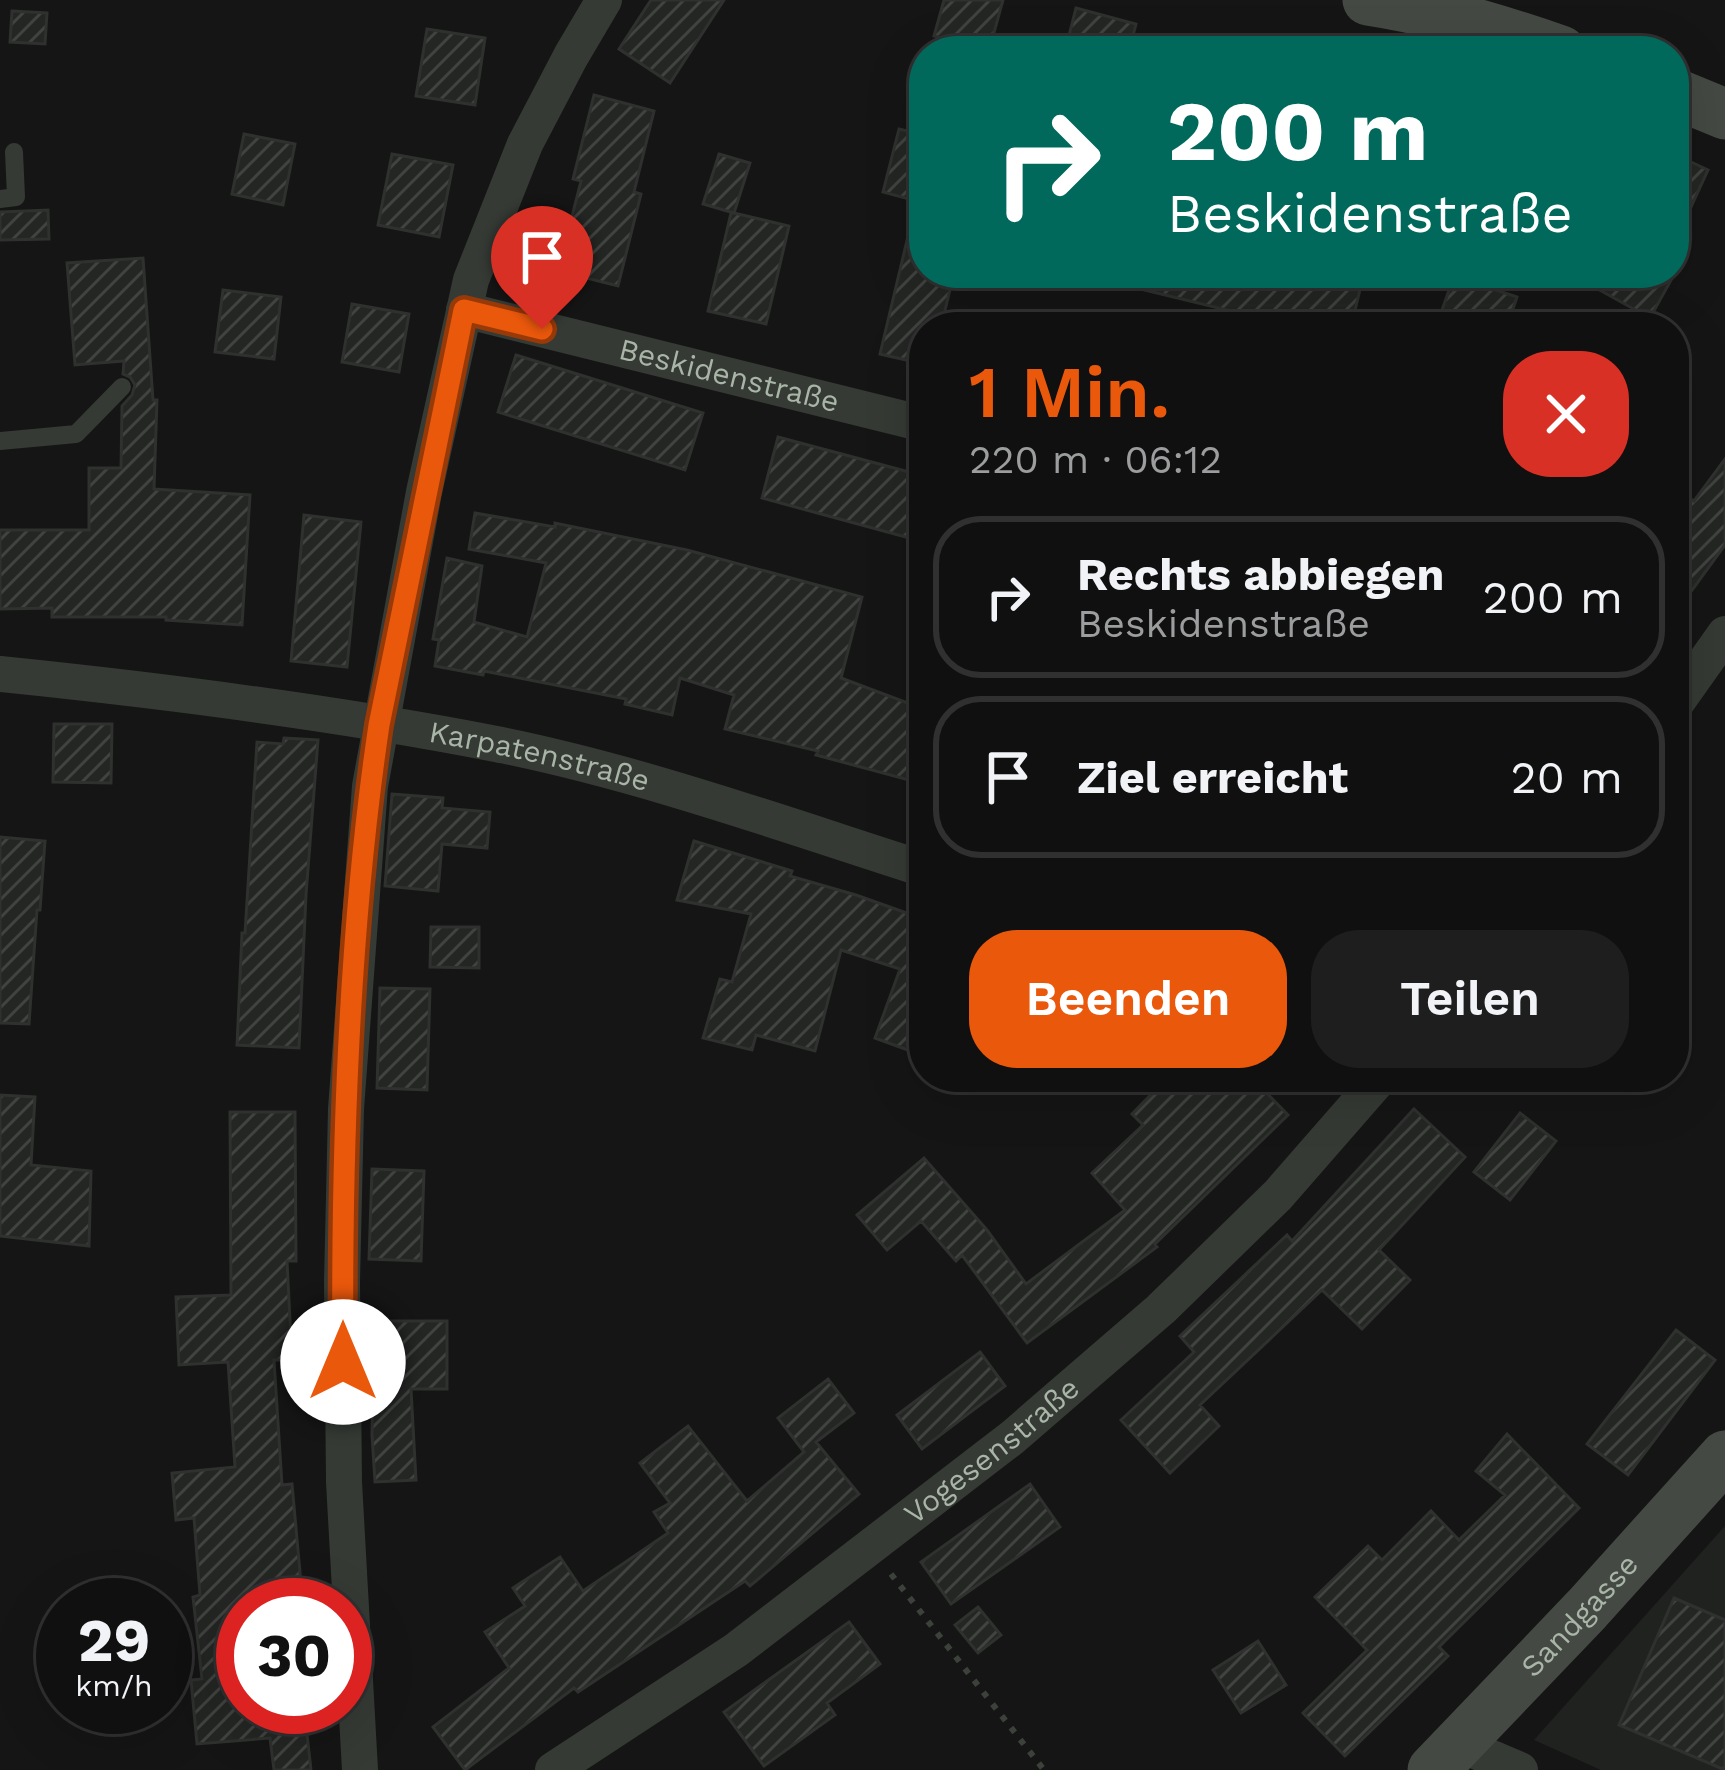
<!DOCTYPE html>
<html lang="de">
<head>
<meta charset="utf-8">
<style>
	:root { --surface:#0f100f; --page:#1d1e1d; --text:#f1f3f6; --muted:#9b9d9e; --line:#2f302f; --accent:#ea580c }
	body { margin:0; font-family:"Work Sans",sans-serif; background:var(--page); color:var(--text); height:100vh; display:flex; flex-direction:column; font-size:45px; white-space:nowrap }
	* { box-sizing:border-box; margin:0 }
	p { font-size:39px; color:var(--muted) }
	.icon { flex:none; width:66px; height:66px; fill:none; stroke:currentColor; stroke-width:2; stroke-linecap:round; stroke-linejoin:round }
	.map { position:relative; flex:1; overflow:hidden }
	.sheet { position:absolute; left:909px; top:312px; width:780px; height:780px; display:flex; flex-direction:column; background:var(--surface); border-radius:48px; box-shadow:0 12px 48px #0002,0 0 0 3px var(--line) }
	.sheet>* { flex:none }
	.guide { position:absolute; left:909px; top:36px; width:780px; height:252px; border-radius:48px; box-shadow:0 12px 48px #0002,0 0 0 3px var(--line); background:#00695c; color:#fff; overflow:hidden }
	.speed { position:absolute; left:36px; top:1578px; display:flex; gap:24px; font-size:60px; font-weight:700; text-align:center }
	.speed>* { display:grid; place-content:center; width:156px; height:156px; border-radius:50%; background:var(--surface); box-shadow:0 12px 48px #0002,0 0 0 3px var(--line); line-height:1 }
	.speed small { font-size:30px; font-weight:400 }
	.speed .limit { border:18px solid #d22; background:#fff; color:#111 }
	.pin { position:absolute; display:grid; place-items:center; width:102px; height:102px; color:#fff; margin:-123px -51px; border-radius:50% 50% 50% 0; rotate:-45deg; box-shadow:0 0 12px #0007 }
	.pin .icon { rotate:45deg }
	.me { position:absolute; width:132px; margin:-66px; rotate:0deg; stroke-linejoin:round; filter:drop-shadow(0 0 9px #0008) }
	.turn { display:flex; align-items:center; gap:42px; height:252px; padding:0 60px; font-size:54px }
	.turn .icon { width:156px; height:156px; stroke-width:2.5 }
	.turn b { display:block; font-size:84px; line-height:102px }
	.round { display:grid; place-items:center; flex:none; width:126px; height:126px; border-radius:48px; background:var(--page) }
	.overview { display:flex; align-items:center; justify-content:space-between; height:204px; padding:0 60px }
	h1 { font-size:72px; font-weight:600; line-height:90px; color:var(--accent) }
	.action { display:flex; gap:24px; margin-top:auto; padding:24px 60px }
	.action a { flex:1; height:138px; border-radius:48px; background:var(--accent); color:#fff; font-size:48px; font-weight:600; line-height:138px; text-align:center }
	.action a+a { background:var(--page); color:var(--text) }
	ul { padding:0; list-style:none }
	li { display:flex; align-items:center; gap:36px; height:162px; margin:0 24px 18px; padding:0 36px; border:6px solid var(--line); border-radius:48px }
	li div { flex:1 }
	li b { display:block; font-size:45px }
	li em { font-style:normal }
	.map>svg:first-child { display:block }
	.built { fill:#202220 }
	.building { fill:url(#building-hatch); stroke:#2e312e; stroke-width:3 }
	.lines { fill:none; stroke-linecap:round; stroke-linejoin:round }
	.path { stroke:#3c413b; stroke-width:6; stroke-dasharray:6 9; stroke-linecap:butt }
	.lane { stroke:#353a35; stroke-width:18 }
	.street { stroke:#353a35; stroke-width:36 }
	.secondary { stroke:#444a43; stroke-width:51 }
	.route-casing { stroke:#983908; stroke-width:30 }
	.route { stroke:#ea580c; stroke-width:21 }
	.labels { text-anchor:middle; stroke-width:12; stroke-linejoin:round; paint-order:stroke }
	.street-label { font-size:30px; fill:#a9b5a7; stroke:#0f100f }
</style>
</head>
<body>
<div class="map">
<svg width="1725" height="1770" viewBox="0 0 1725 1770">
	<defs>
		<pattern id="building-hatch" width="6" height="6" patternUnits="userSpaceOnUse" patternTransform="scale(3)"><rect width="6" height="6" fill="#242624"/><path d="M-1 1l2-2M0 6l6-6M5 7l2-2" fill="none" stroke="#414341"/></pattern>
	</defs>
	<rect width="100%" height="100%" fill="#141514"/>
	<path class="built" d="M1725 1526V1770H1601L1534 1740Z"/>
	<path class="building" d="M651 0H724L670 83 619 49Z
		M944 0H1003L989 51 934 36Z
		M1076 8 1136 24 1129 51H1065Z
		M12 11 47 13 45 44 10 42Z
		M427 29 485 38 475 105 416 96Z
		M594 95 654 111 634 192 641 194 618 286 558 271 581 181 573 179Z
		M899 129 924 135V203L883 192Z
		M244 134 295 144 283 205 232 194Z
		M392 154 453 165 439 237 378 225Z
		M719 154 750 163 734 213 789 226 766 324 708 311 731 213H734L703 204Z
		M1674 154 1708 170 1674 244Z
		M48 210 49 239 0 240V212Z
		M913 215 924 217V273H954L941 327H924V364L880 354Z
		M143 258 153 400H157L154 489 250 495 242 625 166 620V617H52V608L0 609V530H89V468H121L122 406 132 395 135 385 130 377 123 374 124 361 75 365 67 263Z
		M1121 273H1364L1351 327H1297L1120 284Z
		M1569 273H1675L1650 318Z
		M1454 276 1517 297 1507 327H1436Z
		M223 290 281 297 274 359 215 352Z
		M352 304 409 314 399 372 342 362Z
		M516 355 703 413 685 470 498 412Z
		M778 437 924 476V542L762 498Z
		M1725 459V545L1674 615V489L1694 501Z
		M475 513 555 527V523L687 550 862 597 841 678 924 709V784L816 755 818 751 725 729 734 695 680 678 672 715 625 704 626 699 484 671 483 675 435 666 439 640 433 639 447 558 482 566 474 622 527 637 546 563 469 549Z
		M304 515 361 522 347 667 291 661Z
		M54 724H112L111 783 53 782Z
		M284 738 318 740 306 895 299 1048 237 1045 242 933H245L257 742 283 744Z
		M392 794 443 798 442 808 490 812 487 848 442 844 438 891 385 886Z
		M0 837 45 841 40 910H37L29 1024 0 1023Z
		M694 841 792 871 790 876 856 895 918 917 920 912H924V1029L916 1053 875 1038 900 969 841 950 815 1051 756 1035 752 1050 703 1038 720 979 732 982 751 914 677 900Z
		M431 927H479V968L430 967Z
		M380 988 430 989 427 1090 377 1088Z
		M1168 1077H1251L1288 1115 1155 1244 1157 1247 1027 1343 962 1255 956 1261 921 1221 887 1250 857 1215 924 1158 987 1230 1026 1284 1125 1210 1092 1173 1143 1125 1132 1114Z
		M0 1095 35 1097 31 1165 91 1171 89 1246 0 1236Z
		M1414 1109 1465 1157 1379 1250 1410 1280 1362 1329 1322 1290 1200 1405 1219 1426 1170 1473 1121 1420 1194 1352 1180 1336 1287 1235 1292 1241Z
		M230 1112H295L296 1261H287L292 1360H274L282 1485 292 1484 303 1605H243V1707H304L311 1770H274L270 1738 197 1744 191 1680 202 1679 193 1597 200 1595 194 1518 176 1520 172 1473 235 1467 228 1362 179 1365 176 1297 231 1295Z
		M1520 1113 1556 1141 1510 1200 1474 1172Z
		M372 1169 424 1171 421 1261 369 1259Z
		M374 1321H447V1389H411L416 1480 375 1482 372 1435Z
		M1676 1330 1715 1360 1628 1475 1587 1444Z
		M980 1352 1005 1386 922 1449 897 1415Z
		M828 1379 854 1413 816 1442 859 1494 750 1586 745 1581 578 1692 574 1688 465 1770 433 1727 509 1668 485 1632 525 1606 513 1588 560 1557 583 1591 668 1533 654 1512 670 1503 640 1463 688 1426 747 1501 804 1452 778 1418Z
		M1507 1434 1579 1508 1439 1647 1448 1656 1345 1756 1303 1713 1367 1650 1315 1597 1368 1546 1382 1560 1431 1511 1459 1540 1505 1495 1476 1471Z
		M1030 1484 1060 1527 951 1604 921 1562Z
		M1674 1598 1725 1620V1770L1619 1725Z
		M978 1607 1001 1635 978 1653 955 1625Z
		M849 1622 880 1664 827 1703 835 1715 764 1766 724 1712Z
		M1258 1641 1286 1685 1241 1713 1213 1670Z"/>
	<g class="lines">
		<path class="path" d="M891 1574 1044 1770"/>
		<path class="lane" d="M0 199 16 197 14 152
			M0 441 76 434 122 387"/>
		<g class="street">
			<path id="s1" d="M464 310 924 424"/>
			<path id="s2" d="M0 674C166 691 332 712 496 744 641 773 783 824 924 869"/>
			<path d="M1674 706 1725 634"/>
			<path d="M1459 1744 1520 1770"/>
			<path d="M360 1770 344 1482 342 1282 346 1109 370 786 424 492 471 280 525 144 571 56 604 0"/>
			<path id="s3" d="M553 1770 736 1650 1013 1437 1161 1309 1278 1195 1381 1077"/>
		</g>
		<g class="secondary">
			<path d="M1368 0C1434 10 1498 29 1561 51"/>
			<path d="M1674 93 1725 114"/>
			<path id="s4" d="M1433 1770 1587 1609 1725 1456"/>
		</g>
	</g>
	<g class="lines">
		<defs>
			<path id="route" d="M343 1362C341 1152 348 933 379 725L464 310 542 329"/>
		</defs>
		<use href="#route" class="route-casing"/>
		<use href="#route" class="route"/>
	</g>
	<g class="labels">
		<g class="street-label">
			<text dy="10" stroke="none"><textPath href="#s1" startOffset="273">Beskidenstraße</textPath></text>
			<text dy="10" stroke="none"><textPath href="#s2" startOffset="546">Karpatenstraße</textPath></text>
			<text dy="10" stroke="none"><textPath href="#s3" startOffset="543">Vogesenstraße</textPath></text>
			<text dy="10" stroke="none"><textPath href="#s4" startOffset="213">Sandgasse</textPath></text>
		</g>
	</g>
</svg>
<div class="speed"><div>29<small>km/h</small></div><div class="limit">30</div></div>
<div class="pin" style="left:542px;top:329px;background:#d93025"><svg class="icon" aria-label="arrive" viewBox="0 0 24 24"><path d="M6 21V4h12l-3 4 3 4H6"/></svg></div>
<svg class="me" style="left:343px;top:1362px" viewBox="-20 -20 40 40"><circle r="19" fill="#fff"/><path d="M0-13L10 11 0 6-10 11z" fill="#ea580c"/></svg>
<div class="guide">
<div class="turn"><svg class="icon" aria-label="right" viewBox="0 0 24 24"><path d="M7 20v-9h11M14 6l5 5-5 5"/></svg><div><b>200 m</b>Beskidenstraße</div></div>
</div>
<section class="sheet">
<div class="overview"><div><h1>1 Min.</h1><p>220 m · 06:12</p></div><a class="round" style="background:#d93025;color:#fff"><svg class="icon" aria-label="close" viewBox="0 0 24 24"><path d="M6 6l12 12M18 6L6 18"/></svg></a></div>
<ul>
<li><svg class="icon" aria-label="right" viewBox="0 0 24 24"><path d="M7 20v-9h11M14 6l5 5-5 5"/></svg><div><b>Rechts abbiegen</b><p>Beskidenstraße</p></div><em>200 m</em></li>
<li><svg class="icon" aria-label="arrive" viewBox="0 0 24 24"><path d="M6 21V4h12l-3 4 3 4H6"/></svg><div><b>Ziel erreicht</b></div><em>20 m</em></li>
</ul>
<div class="action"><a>Beenden</a><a>Teilen</a></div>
</section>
</div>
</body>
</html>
